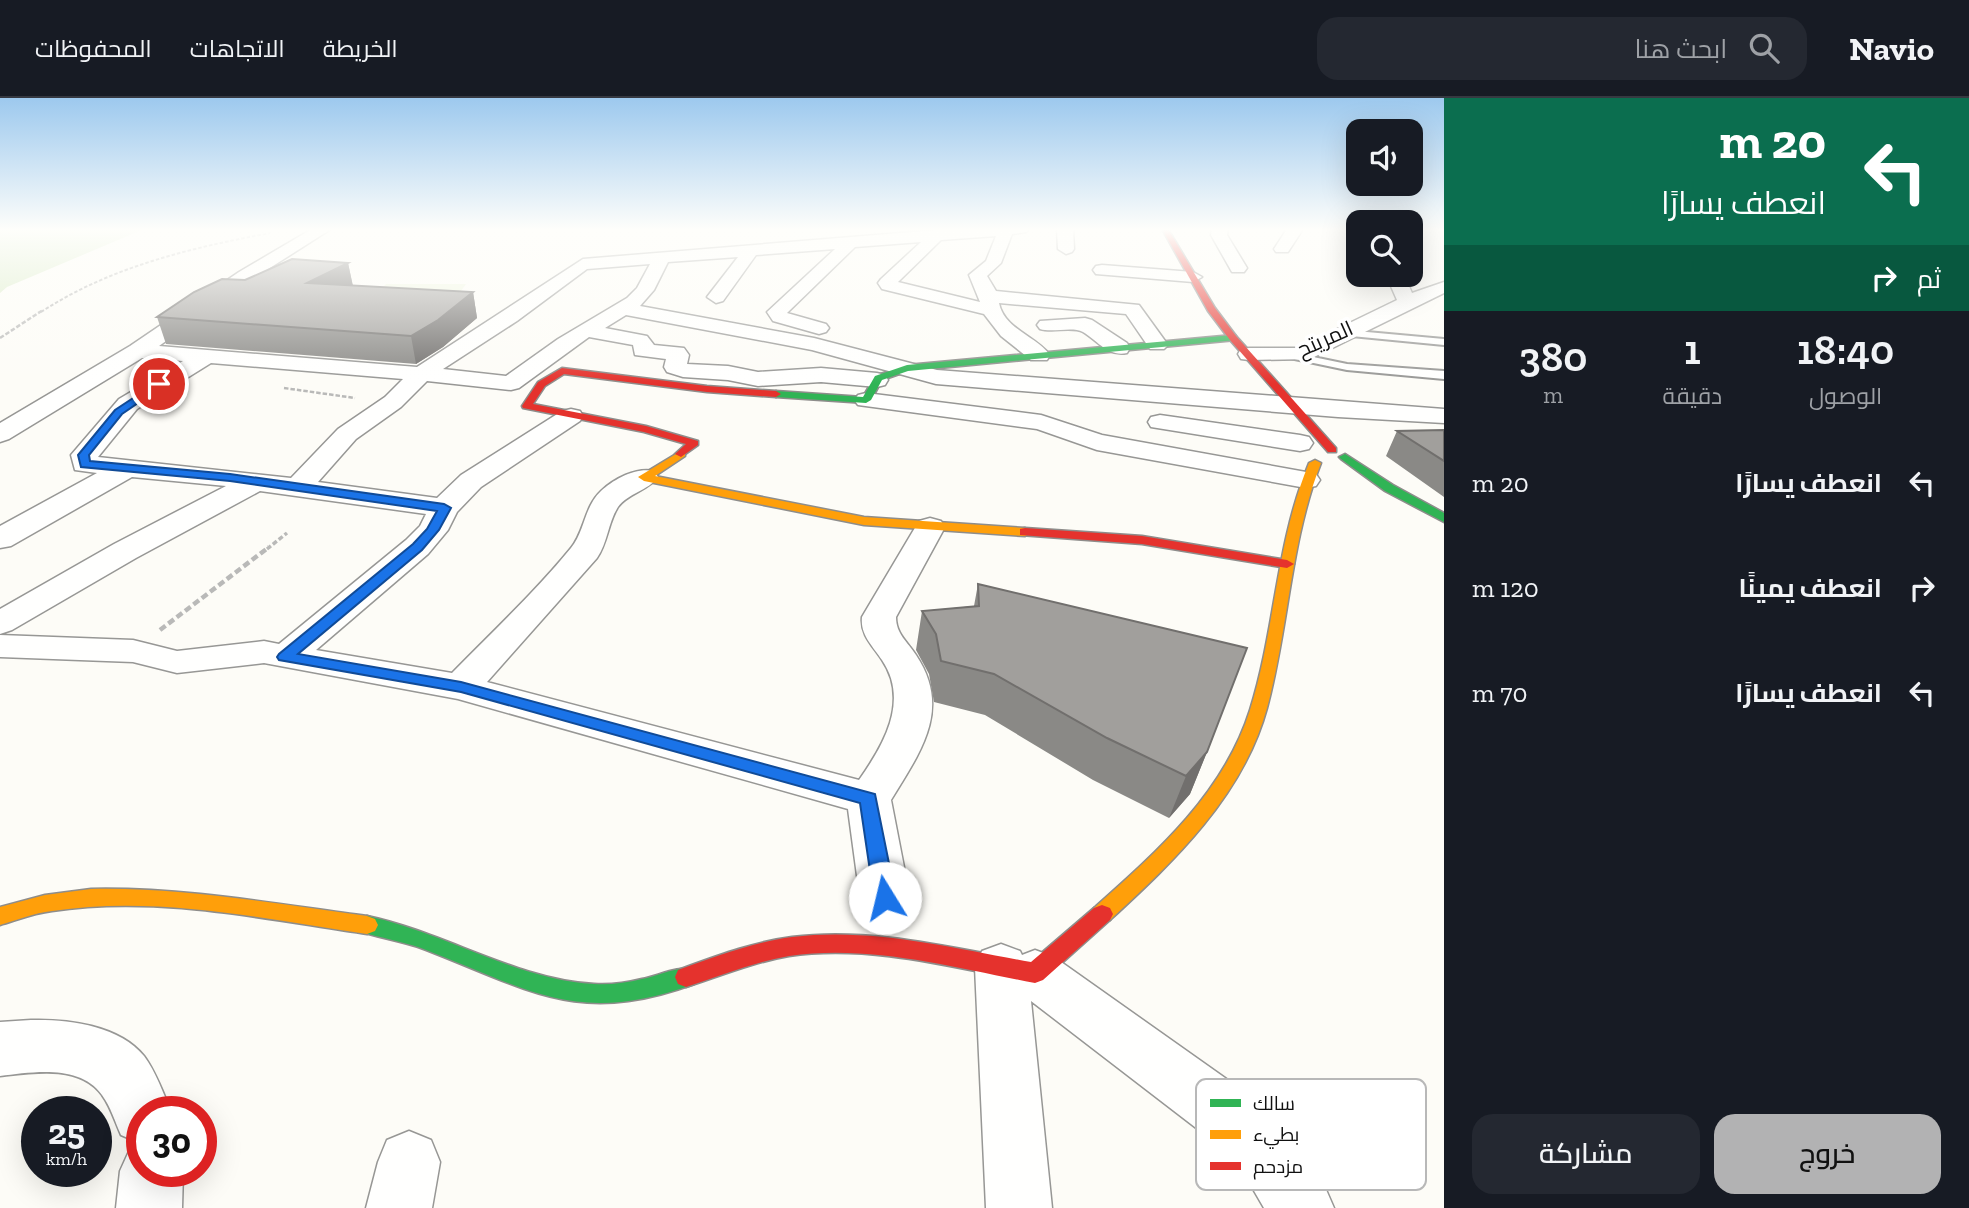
<!DOCTYPE html>
<html lang="ar">
<head>
<meta charset="utf-8">
<style>
	:root { --surface:#171b24; --page:#242831; --text:#f1f3f6; --muted:#9ea1a6; --line:#363941; --accent:#b2b2b3 }
	body { margin:0; font-family:"Zilla Slab",Cairo,serif; background:var(--page); color:var(--text); direction:rtl; height:100vh; display:flex; flex-direction:column; font-size:26px; white-space:nowrap }
	* { box-sizing:border-box; margin:0 }
	p { font-size:23px; color:var(--muted) }
	.icon { flex:none; width:38px; height:38px; fill:none; stroke:currentColor; stroke-width:2; stroke-linecap:round; stroke-linejoin:round }
	.map { position:relative; flex:1; overflow:hidden; direction:ltr }
	.details { display:flex; flex-direction:column; background:var(--surface); width:525px }
	.details>* { flex:none }
	.guide { background:#0b6e4f; color:#fff; overflow:hidden }
	.buttons { position:absolute; left:1346px; top:21px; display:grid; gap:14px }
	.buttons a { display:grid; place-items:center; width:77px; height:77px; border-radius:14px; background:var(--surface); box-shadow:0 7px 28px #0002; font-size:35px }
	.speed { position:absolute; left:21px; top:998px; display:flex; gap:14px; font-size:35px; font-weight:700; text-align:center }
	.speed>* { display:grid; place-content:center; width:91px; height:91px; border-radius:50%; background:var(--surface); box-shadow:0 7px 28px #0002; line-height:1 }
	.speed small { font-size:18px; font-weight:400 }
	.speed .limit { border:10px solid #d22; background:#fff; color:#111 }
	.pin { position:absolute; display:grid; place-items:center; width:60px; height:60px; color:#fff; margin:-30px; border:4px solid #fff; border-radius:50%; box-shadow:0 2px 7px #0007 }
	.me { position:absolute; width:77px; margin:-38px; rotate:351deg; stroke-linejoin:round; filter:drop-shadow(0 0 5px #0008) }
	.turn { display:flex; align-items:center; gap:24px; height:147px; padding:0 28px; font-size:32px }
	.turn .icon { width:91px; height:91px; stroke-width:2.5 }
	.turn b { display:block; font-size:49px; line-height:60px }
	.then { display:flex; align-items:center; height:66px; padding:0 28px; background:#0003; gap:14px; font-size:26px }
	.eta { display:flex; justify-content:space-evenly; align-items:center; height:119px; text-align:center }
	.eta b { font-size:42px; font-weight:600; line-height:49px }
	.cta { display:flex; gap:14px; margin-top:auto; padding:14px 28px }
	.cta a { flex:1; height:80px; border-radius:21px; background:var(--accent); color:#111; font-size:28px; font-weight:600; line-height:80px; text-align:center }
	.cta a+a { background:var(--page); color:var(--text) }
	ul { padding:0; list-style:none }
	li { display:flex; align-items:center; gap:21px; height:105px; padding:0 28px }
	li div { flex:1 }
	li b { display:block; font-size:26px }
	li em { font-style:normal }
	header { display:flex; align-items:center; gap:42px; box-sizing:border-box; height:98px; padding:0 35px; background:var(--surface); border-bottom:2px solid var(--line) }
	header strong { font-size:33px }
	nav { display:flex; gap:38px; margin-inline-start:auto; font-size:24px }
	.search { width:490px; height:63px; background:var(--page); display:flex; align-items:center; gap:18px; box-sizing:border-box; padding:0 24px; border-radius:21px; color:var(--muted); font-size:26px }
	main { display:flex; flex:1; min-height:0 }
	.map>svg:first-child { display:block }
	.forest { fill:#d8eac5 }
	.pitch { fill:#f0f6e1 }
	.lines { fill:none; stroke-linecap:round; stroke-linejoin:round }
	.lane-casing { stroke:#979795; stroke-width:4 }
	.street-casing { stroke:#979795; stroke-width:3 }
	.fast-casing { stroke:#8e8d8b; stroke-width:3 }
	.slow-casing { stroke:#8e8d8b; stroke-width:3 }
	.jam-casing { stroke:#8e8d8b; stroke-width:3 }
	.path-far3 { stroke:#b9b9b8; stroke-width:2; stroke-dasharray:3.5 2; stroke-linecap:butt }
	.path-far2 { stroke:#b9b9b8; stroke-width:2.5; stroke-dasharray:4.5 2; stroke-linecap:butt }
	.path-far1 { stroke:#b9b9b8; stroke-width:3.5; stroke-dasharray:5 2.5; stroke-linecap:butt }
	.path { stroke:#b9b9b8; stroke-width:4.5; stroke-dasharray:7 3.5; stroke-linecap:butt }
	.lane { fill:#fffffe; fill-rule:evenodd }
	.street { fill:#fffffe; fill-rule:evenodd }
	.fast { fill:#30b455; fill-rule:evenodd }
	.slow { fill:#ff9f0a; fill-rule:evenodd }
	.jam { fill:#e5322d; fill-rule:evenodd }
	.wall { fill:#8a8986 }
	.shaded-wall { fill:#716f6d }
	.building { fill:#a19f9c; stroke:#716f6d; stroke-width:2 }
	.route { fill:#1a73e8; stroke:#114b97; stroke-width:2 }
	.labels { text-anchor:middle; stroke-width:7; stroke-linejoin:round; paint-order:stroke }
	.far-street-label { font-size:21px; fill:#111; stroke:#fff }
	.key { fill:#fff; stroke:#b8b8b8; stroke-width:2 }
	.key-label { font-size:19px; fill:#111 }
</style>
</head>
<body>
<header>
<strong>Navio</strong>
<div class="search"><svg class="icon" aria-label="search" viewBox="0 0 24 24"><circle cx="10" cy="10" r="6"/><path d="M15 15l6 6"/></svg>ابحث هنا</div>
<nav><a>الخريطة</a><a>الاتجاهات</a><a>المحفوظات</a></nav>
</header>
<main>
<section class="details">
<div class="guide">
<div class="turn"><svg class="icon" aria-label="left" viewBox="0 0 24 24"><path d="M17 20v-9H6M10 6l-5 5 5 5"/></svg><div><b>20 m</b>انعطف يسارًا</div></div>
<div class="then">ثم<svg class="icon" aria-label="right" viewBox="0 0 24 24"><path d="M7 20v-9h11M14 6l5 5-5 5"/></svg></div>
</div>
<div class="eta">
<div><b>18:40</b><p>الوصول</p></div>
<div><b>1</b><p>دقيقة</p></div>
<div><b>380</b><p>m</p></div>
</div>
<ul>
<li><svg class="icon" aria-label="left" viewBox="0 0 24 24"><path d="M17 20v-9H6M10 6l-5 5 5 5"/></svg><div><b>انعطف يسارًا</b></div><em>20 m</em></li>
<li><svg class="icon" aria-label="right" viewBox="0 0 24 24"><path d="M7 20v-9h11M14 6l5 5-5 5"/></svg><div><b>انعطف يمينًا</b></div><em>120 m</em></li>
<li><svg class="icon" aria-label="left" viewBox="0 0 24 24"><path d="M17 20v-9H6M10 6l-5 5 5 5"/></svg><div><b>انعطف يسارًا</b></div><em>70 m</em></li>
</ul>
<div class="cta"><a>خروج</a><a>مشاركة</a></div>
</section>
<div class="map">
<svg width="1444" height="1110" viewBox="0 0 1444 1110">
	<rect width="100%" height="100%" fill="#fdfcf7"/>
	<path class="forest" d="M0 131H144L7 189 0 195Z"/>
	<path class="pitch" d="M386 186H466L453 204H369Z"/>
	<g class="lines">
		<defs>
			<path id="lane" d="M1412 131H1420L1421 152 1414 150Z
				M1345 232 1444 241V247L1341 237V233Z
				M1289 254 1347 266 1444 273V281L1347 272 1285 259 1283 257Z"/>
			<path id="street" d="M312 131H331L251 182 159 248 417 269 583 161 937 132 1029 131 1026 134 1012 136 1001 165 987 178 996 193 1139 207 1168 247 1164 251H1150L1126 216 999 205C1004 231 1036 238 1050 257L1047 262H1031L1001 238 984 216 882 191 878 185 881 181 921 144 855 149 787 215 826 226 829 230 826 234 819 236 773 223 767 214 835 151 756 157 723 203 716 205 707 199 738 159 668 164 654 192 640 208 814 240 937 272 1444 311V325L1338 319 936 286 812 252 626 217 605 230 647 238 654 247 684 250 689 257 687 266 728 268 758 274 821 270 877 275 885 277 888 282 885 287 877 289 821 284 758 288 728 282 683 279 667 274 664 269 666 261 635 257 633 247 589 239 519 290 511 292 427 283 401 309 356 341 318 384 437 400 461 377 562 313 571 311 580 313 583 318 580 323 481 389 457 414 448 432 428 456 316 552 452 575C492 534 535 494 571 450 585 433 584 409 601 393 614 381 636 369 654 373L658 379C648 393 628 395 618 409 608 424 608 444 597 460L487 584 859 682C883 648 910 603 882 562 873 548 860 537 862 519L919 423 930 420 941 423 945 429 896 519C896 536 907 543 916 557 952 611 921 653 891 702L910 800 902 814 885 820 868 814 860 800 848 711 458 601 264 565 177 575 133 564 0 559V537L133 542 177 553 264 543 279 546 406 442 420 428 426 416 260 393 136 460 12 532 0 536V511L114 446 226 388 132 379 11 448 0 450V428L97 375 75 372 71 357 119 301 183 263 142 260 9 341 0 344V325L130 248 239 174ZM996 138 986 163 969 177 980 204 898 184 941 142ZM650 166 637 190 627 200 558 241 506 278 443 271 517 223 587 171ZM211 265 403 281 385 299 338 331 291 380 98 359 137 311Z
				M1057 131H1073L1074 151 1072 154 1066 156 1058 151Z
				M1212 131H1228L1227 137 1247 170 1244 174H1232L1211 137Z
				M1287 131H1303L1288 154H1276L1274 151Z
				M1102 167 1193 174 1202 179 1193 184 1096 176 1093 172 1096 168Z
				M1386 177H1404L1412 195 1444 184V195L1310 261 1249 262 1241 261 1238 256 1241 251 1249 250H1298L1397 202Z
				M1085 220 1092 222 1127 245 1130 250 1127 255C1108 259 1098 243 1083 234 1072 228 1053 235 1040 231L1037 227 1040 223Z
				M866 295 1041 317 1102 337 1306 374 1316 376 1320 382 1316 388 1306 390 1097 352 1037 331 858 307 854 302 858 297Z
				M1160 317 1300 337 1309 339 1313 345 1309 351 1300 353 1151 329 1148 324 1151 319Z
				M1001 846 1020 853 1022 857 1035 852 1054 859 1259 1004 1290 1035 1324 1087 1334 1110H1264L1246 1079 1217 1046 1031 903 1052 1110H986L975 869 982 853Z
				M31 922C67 921 119 927 144 958 156 974 163 995 171 1013H142V1046L121 1037C115 1024 111 1009 102 997 80 966 33 974 0 978V924Z
				M409 1033 431 1042 440 1064 432 1110H366L378 1064 387 1042Z
				M142 1046V1073H183L182 1110H116L120 1073 130 1051Z"/>
			<path id="fast" d="M1233 237 1236 238V242L908 273 882 282 871 302 866 305 776 299 771 296 776 293 863 299 875 278 907 267Z
				M1345 356 1393 387 1444 415V424L1385 393 1341 361 1339 359Z
				M367 818C444 834 517 882 594 886 610 887 626 885 642 881 658 878 679 867 694 872L697 879 694 886C576 929 529 891 421 850 401 843 380 840 359 833L356 827 359 821Z"/>
			<path id="slow" d="M681 353 685 354V358L655 378 864 419 1025 430 1032 434 1025 438 864 427 644 383 638 379Z
				M1315 362 1321 365C1290 444 1289 529 1267 610 1243 698 1174 763 1110 822L1102 825 1094 822 1091 816 1094 810C1157 754 1224 695 1250 612 1276 529 1275 448 1309 365Z
				M91 791C184 789 275 806 367 818L375 821 378 827 375 833 367 836C263 821 157 797 52 813 34 815 17 822 0 827V809L45 797Z"/>
			<path id="jam" d="M1162 131H1168L1215 210 1236 238 1336 350V354H1328L1230 242 1208 213Z
				M562 270 707 288 776 293 781 296 776 299 707 294 564 276 545 288 533 306 646 328 698 343V347L681 359 675 356 686 346 644 334 523 310 522 308 538 284Z
				M1025 430 1142 438 1287 462 1294 466 1287 470 1142 446 1020 437V431Z
				M1102 807 1110 810 1113 816 1110 822 1043 882 1035 885C955 870 871 846 789 858 754 864 720 878 686 889L678 886 675 879 678 872C714 859 753 844 792 839 872 829 952 850 1031 864L1094 810Z"/>
		</defs>
		<use href="#lane" class="lane-casing"/>
		<use href="#street" class="street-casing"/>
		<use href="#fast" class="fast-casing"/>
		<use href="#slow" class="slow-casing"/>
		<use href="#jam" class="jam-casing"/>
		<path class="path-far3" d="M41 214C110 169 190 150 270 135"/>
		<path class="path-far2" d="M0 240 43 212
			M284 290 355 300"/>
		<path class="path-far1" d="M267 451 287 435"/>
		<path class="path" d="M160 532 269 449"/>
		<use href="#lane" class="lane"/>
		<use href="#street" class="street"/>
		<use href="#fast" class="fast"/>
		<use href="#slow" class="slow"/>
		<use href="#jam" class="jam"/>
	</g>
	<path class="wall" d="M348 165 353 188 473 194 477 220 443 249 416 266 166 246 157 219 245 182Z
		M1444 332V399L1386 358 1397 333Z
		M978 486 1207 654 1190 696 1169 720 1093 682 985 617 934 604 929 576 916 552 922 513 974 508Z"/>
	<path class="shaded-wall" d="M348 165 353 189 307 185Z
		M473 194 477 220 443 249 416 266 411 238Z
		M1207 654 1190 696 1169 720 1186 678Z"/>
	<path class="building" d="M292 161 348 165 307 185 473 194 438 222 411 238 157 219 194 194 222 181 245 182Z
		M1444 332V363L1397 333Z
		M978 486 1247 550 1207 654 1186 678 1107 640 994 576 941 563 936 536 922 513 979 508Z"/>
	<linearGradient id="sky" x2="0" y2="1"><stop stop-color="#9dc9ee"/><stop offset="0.46" stop-color="#fefefb"/><stop offset="1" stop-color="#fefefb" stop-opacity="0"/></linearGradient>
	<rect width="1444" height="286" fill="url(#sky)"/>
	<path class="route" d="M159 283 163 284V288L122 316 89 357 90 363 230 376 444 406 451 410 439 432 422 452 298 556 461 584 875 696 896 800 893 806 885 809 878 806 874 800 860 705 461 594 279 562 277 559 279 556 413 446 427 431 437 413 230 383 81 369 78 357 115 312Z"/>
	<g class="labels">
		<g class="far-street-label">
			<text transform="translate(1325 241) rotate(-24)" y="7">المريتح</text>
		</g>
	</g>
	<rect x="1196" y="981" width="230" height="111" rx="10" class="key"/>
	<rect x="1210" y="1001" width="31" height="8" fill="#30b455"/>
	<rect x="1210" y="1032" width="31" height="9" fill="#ff9f0a"/>
	<rect x="1210" y="1064" width="31" height="8" fill="#e5322d"/>
	<g class="key-label">
		<text x="1253" y="1012">سالك</text>
		<text x="1253" y="1043">بطيء</text>
		<text x="1253" y="1075">مزدحم</text>
	</g>
</svg>
<div class="buttons">
<a><svg class="icon" aria-label="sound" viewBox="0 0 24 24"><path d="M4 9h4l5-4v14l-5-4H4zM17 9q2 3 0 6"/></svg></a>
<a><svg class="icon" aria-label="search" viewBox="0 0 24 24"><circle cx="10" cy="10" r="6"/><path d="M15 15l6 6"/></svg></a>
</div>
<div class="speed"><div>25<small>km/h</small></div><div class="limit">30</div></div>
<div class="pin" style="left:159px;top:286px;background:#d93025"><svg class="icon" aria-label="arrive" viewBox="0 0 24 24"><path d="M6 21V4h12l-3 4 3 4H6"/></svg></div>
<svg class="me" style="left:885px;top:800px" viewBox="-20 -20 40 40"><circle r="19" fill="#fff"/><path d="M0-13L10 11 0 6-10 11z" fill="#1a73e8"/></svg>
</div>
</main>
</body>
</html>
